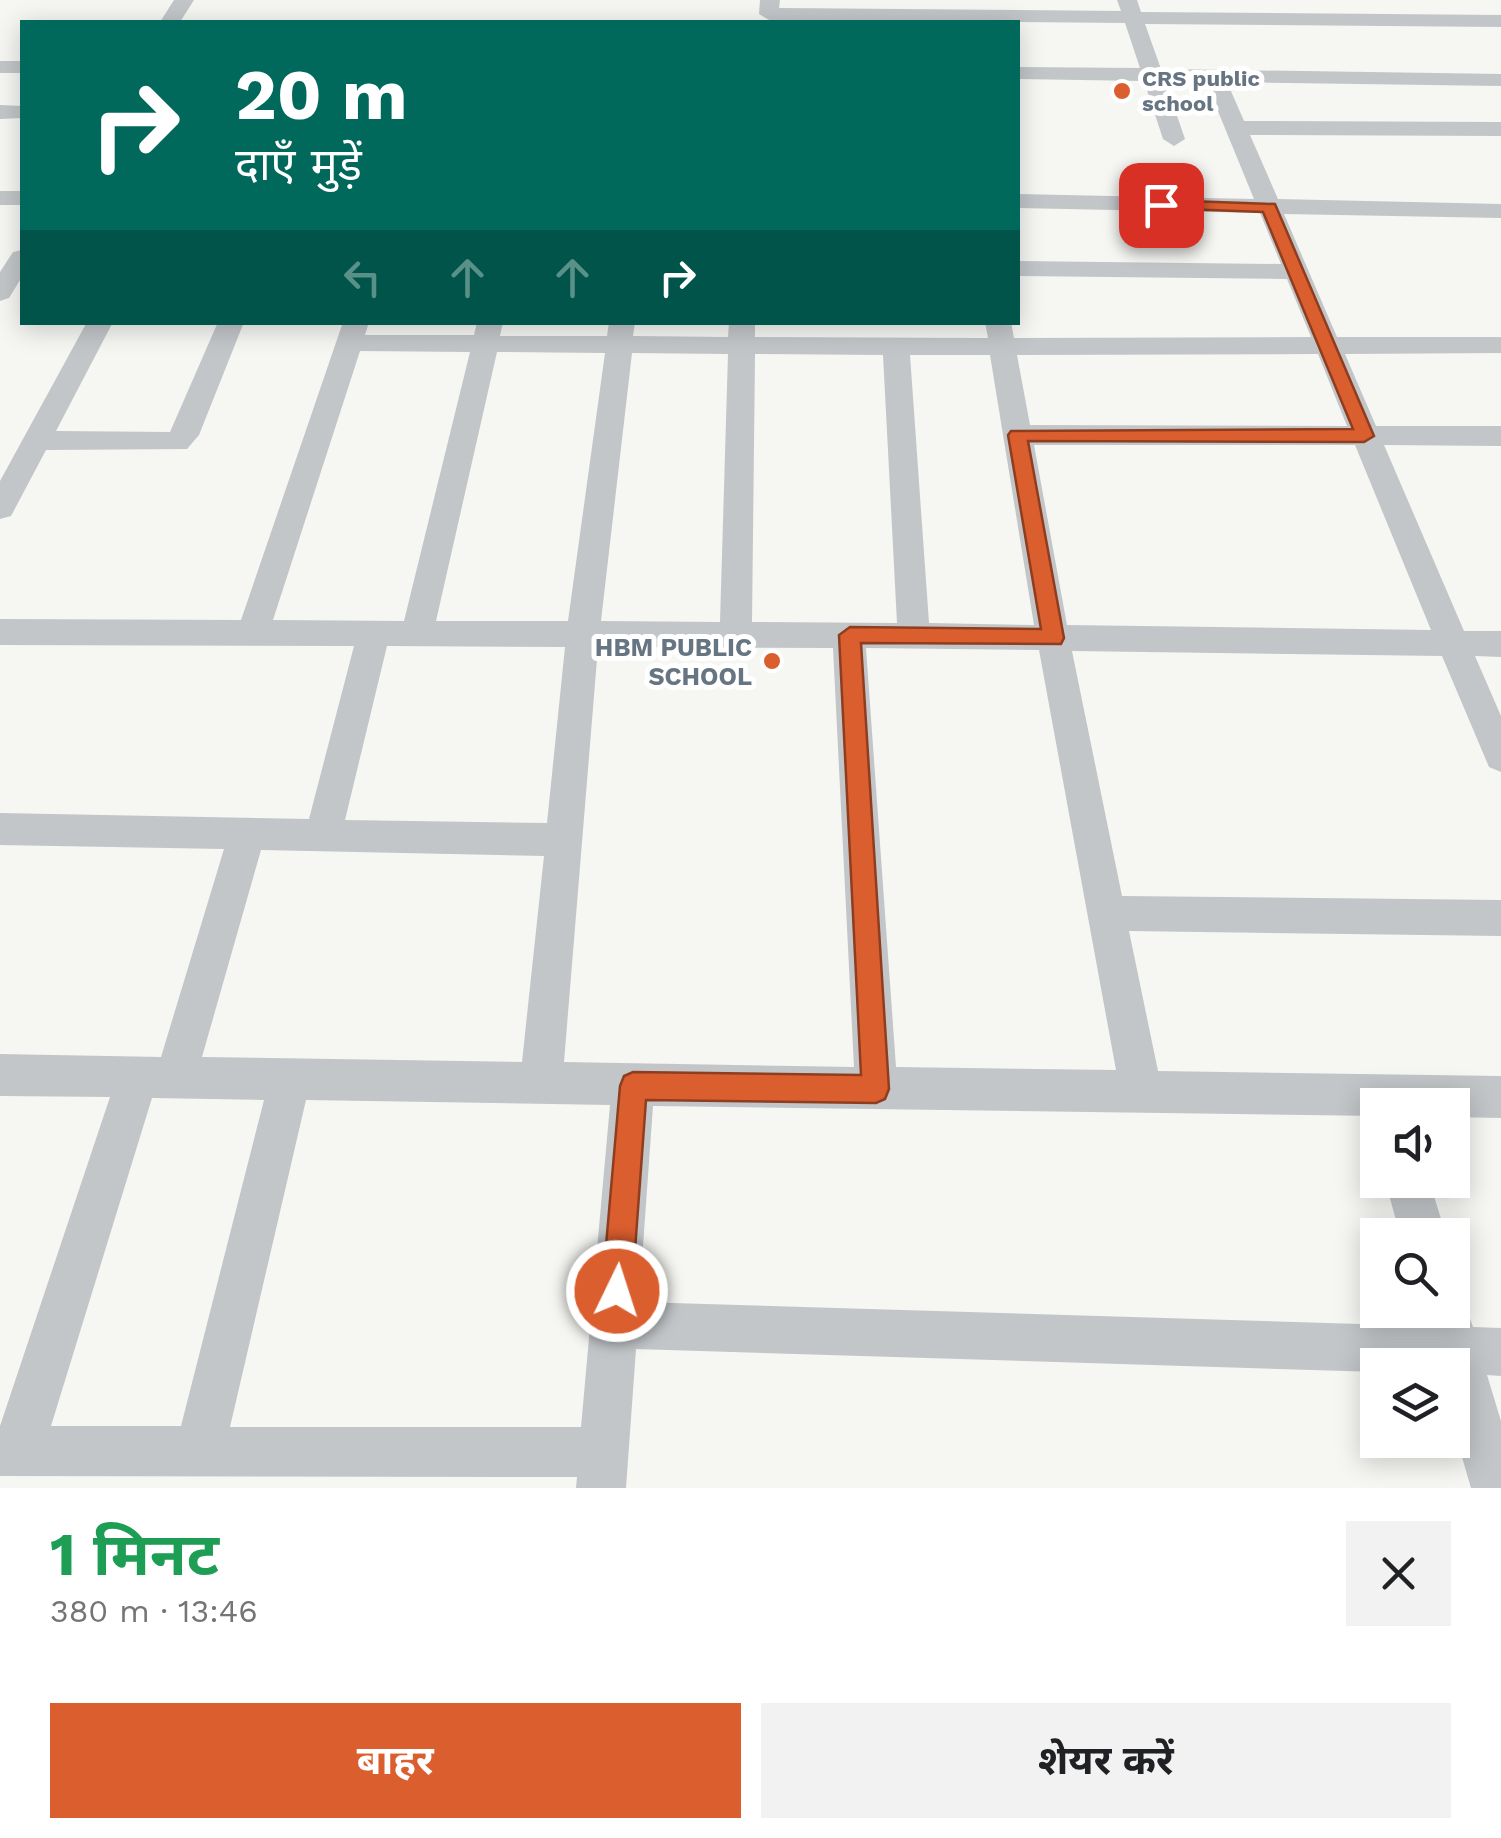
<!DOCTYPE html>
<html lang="hi">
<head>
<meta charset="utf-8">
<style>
	:root { --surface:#fff; --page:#f2f2f2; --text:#202124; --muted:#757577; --accent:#db5e2f }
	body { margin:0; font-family:"Work Sans","Noto Sans Devanagari",sans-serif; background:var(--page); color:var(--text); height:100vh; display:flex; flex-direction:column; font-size:38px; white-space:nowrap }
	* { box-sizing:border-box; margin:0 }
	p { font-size:32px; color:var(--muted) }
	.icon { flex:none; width:55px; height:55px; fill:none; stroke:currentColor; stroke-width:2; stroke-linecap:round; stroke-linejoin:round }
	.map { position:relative; height:1488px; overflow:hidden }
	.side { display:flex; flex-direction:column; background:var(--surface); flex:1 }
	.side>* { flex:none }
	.banner { position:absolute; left:20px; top:20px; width:1000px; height:305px; border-radius:0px; box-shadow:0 5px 25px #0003; background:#00695c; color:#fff; overflow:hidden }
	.controls { position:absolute; left:1360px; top:1088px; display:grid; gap:20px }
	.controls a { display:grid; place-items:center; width:110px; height:110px; border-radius:0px; background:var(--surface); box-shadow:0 5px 25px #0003; font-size:50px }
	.pin { position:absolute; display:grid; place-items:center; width:85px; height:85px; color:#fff; margin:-42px; border-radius:20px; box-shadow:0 5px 15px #0006 }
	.me { position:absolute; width:110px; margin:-55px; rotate:4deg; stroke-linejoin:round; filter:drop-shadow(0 0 8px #0008) }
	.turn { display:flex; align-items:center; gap:35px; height:210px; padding:0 50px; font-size:45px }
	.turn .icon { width:130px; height:130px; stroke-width:2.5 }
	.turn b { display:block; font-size:70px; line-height:85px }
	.lanes { display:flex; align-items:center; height:95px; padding:0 50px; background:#0003; justify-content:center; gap:50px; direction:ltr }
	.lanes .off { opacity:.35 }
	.round { display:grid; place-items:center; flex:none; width:105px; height:105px; border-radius:0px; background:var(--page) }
	.head { display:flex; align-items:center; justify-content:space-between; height:170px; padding:0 50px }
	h1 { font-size:60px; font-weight:700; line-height:75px; color:#1e9e55 }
	.cta { display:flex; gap:20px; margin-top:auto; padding:20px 50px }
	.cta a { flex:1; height:115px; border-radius:0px; background:var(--accent); color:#fff; font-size:40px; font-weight:700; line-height:115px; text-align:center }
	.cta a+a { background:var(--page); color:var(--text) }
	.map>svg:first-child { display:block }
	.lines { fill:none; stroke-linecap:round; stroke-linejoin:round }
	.street { fill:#c2c6c9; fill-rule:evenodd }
	.route { fill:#db5e2f; stroke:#8e3d1f; stroke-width:2.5 }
	.poi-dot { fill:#db5e2f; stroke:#fff; stroke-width:4 }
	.labels { text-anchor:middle; stroke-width:10; stroke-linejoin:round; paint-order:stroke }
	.far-poi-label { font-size:22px; font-weight:bold; fill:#677583; stroke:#fff; text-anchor:start }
	.poi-label { font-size:25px; font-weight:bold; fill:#677583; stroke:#fff; text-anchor:end }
</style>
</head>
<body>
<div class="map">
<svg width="1501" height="1488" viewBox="0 0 1501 1488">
	<rect width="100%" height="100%" fill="#f6f6f3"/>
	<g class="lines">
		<path class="street" d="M174 0H194L180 22H160Z
			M760 0H780L779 8 1121 11 1117 0H1137L1141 12 1501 15V27L1145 24 1161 69 1501 74V86L1227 82 1244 121 1501 122V136L1250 135 1278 199 1501 204V218L1284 214 1337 337H1501V353L1345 354 1376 426H1501V446L1384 445 1464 631H1501V657L1475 656 1501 716V772L1489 767 1442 656 1072 651 1122 896 1501 900V936L1129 931 1158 1071 1501 1076V1118L1452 1117V1105H1378V1116L653 1106 639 1302 1425 1326 1421 1310H1452V1290L1461 1293 1473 1327 1501 1328V1376L1487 1375 1501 1421V1488H1471L1452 1423V1365H1378V1372L636 1349 626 1488H576L577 1477 0 1476V1426L110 1097 0 1096V1054L161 1057 224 849 0 845V813L309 819 354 646 0 645V619L241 620 343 322H369L365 335H474L477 322H503L500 336H607L609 322H635L633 336 728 337 729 322H755V337L988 338 985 322H1011L1014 338 1311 337 1287 279 1018 276V261L1281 264 1260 213 1018 208V194L1254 199 1206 82 1165 81 1185 139 1174 146 1163 139 1144 81 1018 79V67L1140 68 1125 23 769 20 759 14ZM360 351 470 352 404 621 273 620ZM497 352 605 353 568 621H436ZM632 353 728 354 720 622 601 621ZM755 354 883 355 897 623 752 622ZM1318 354 1347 426 1030 425 1017 355ZM910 355H990L1034 625 929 623ZM1034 445H1355L1431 630 1067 625ZM387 646 565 647 547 823 345 820ZM598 647 833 648 854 1067 564 1062ZM866 648 1039 650 1116 1070 896 1067ZM261 850 544 856 522 1062 202 1057ZM152 1098 264 1100 181 1426H51ZM306 1100 610 1105 581 1427H230Z
			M0 61H22V73H0Z
			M0 105 22 106V118L0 119Z
			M0 191H22V205H0Z
			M22 250V277L9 298 0 301V272L13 252Z
			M87 322H113L56 431 170 432 218 322H244L199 435 187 449 46 450 11 516 0 519V481Z
			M1385 1180H1429L1446 1235H1400Z"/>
	</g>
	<path class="route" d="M1161 200 1275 204 1374 436 1364 442 1028 441 1064 638 1061 644 861 643 889 1089 885 1099 876 1103 646 1100 632 1291 628 1302 617 1306 607 1302 602 1291 620 1086 624 1076 633 1072 861 1075 839 635 850 627 1041 629 1008 435 1011 431 1353 429 1263 212 1156 208V201Z"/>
	<g class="poi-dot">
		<circle cx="1122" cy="91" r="10"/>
		<circle cx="772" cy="661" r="10"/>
	</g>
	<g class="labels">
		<g class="far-poi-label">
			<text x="1142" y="86">CRS public<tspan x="1142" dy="25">school</tspan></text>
		</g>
		<g class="poi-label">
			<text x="752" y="656">HBM PUBLIC<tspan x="752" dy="29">SCHOOL</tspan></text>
		</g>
	</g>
</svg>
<div class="controls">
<a><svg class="icon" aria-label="sound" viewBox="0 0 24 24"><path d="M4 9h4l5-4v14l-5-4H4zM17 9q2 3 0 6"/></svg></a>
<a><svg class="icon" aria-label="search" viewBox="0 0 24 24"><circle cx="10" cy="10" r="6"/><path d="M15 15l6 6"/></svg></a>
<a><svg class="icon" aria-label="layers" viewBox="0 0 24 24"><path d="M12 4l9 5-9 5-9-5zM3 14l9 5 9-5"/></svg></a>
</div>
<div class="pin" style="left:1161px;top:205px;background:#d93025"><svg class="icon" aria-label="arrive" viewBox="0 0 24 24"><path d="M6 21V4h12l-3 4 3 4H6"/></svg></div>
<svg class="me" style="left:617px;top:1291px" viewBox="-20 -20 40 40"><circle r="17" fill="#db5e2f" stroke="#fff" stroke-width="3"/><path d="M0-11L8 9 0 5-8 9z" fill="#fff"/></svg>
<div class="banner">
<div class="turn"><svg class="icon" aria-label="right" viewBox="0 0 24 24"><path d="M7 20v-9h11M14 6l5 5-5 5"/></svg><div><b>20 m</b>दाएँ मुड़ें</div></div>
<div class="lanes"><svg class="icon off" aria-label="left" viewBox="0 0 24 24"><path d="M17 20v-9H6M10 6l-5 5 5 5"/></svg><svg class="icon off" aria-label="ahead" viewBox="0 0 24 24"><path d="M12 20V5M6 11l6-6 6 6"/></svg><svg class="icon off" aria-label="ahead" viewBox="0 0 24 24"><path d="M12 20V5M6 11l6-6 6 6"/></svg><svg class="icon" aria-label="right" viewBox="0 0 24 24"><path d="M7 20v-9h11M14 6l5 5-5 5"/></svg></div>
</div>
</div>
<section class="side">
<div class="head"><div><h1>1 मिनट</h1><p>380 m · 13:46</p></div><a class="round"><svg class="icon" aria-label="close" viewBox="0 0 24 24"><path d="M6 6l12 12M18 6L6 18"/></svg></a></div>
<div class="cta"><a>बाहर</a><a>शेयर करें</a></div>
</section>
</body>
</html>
